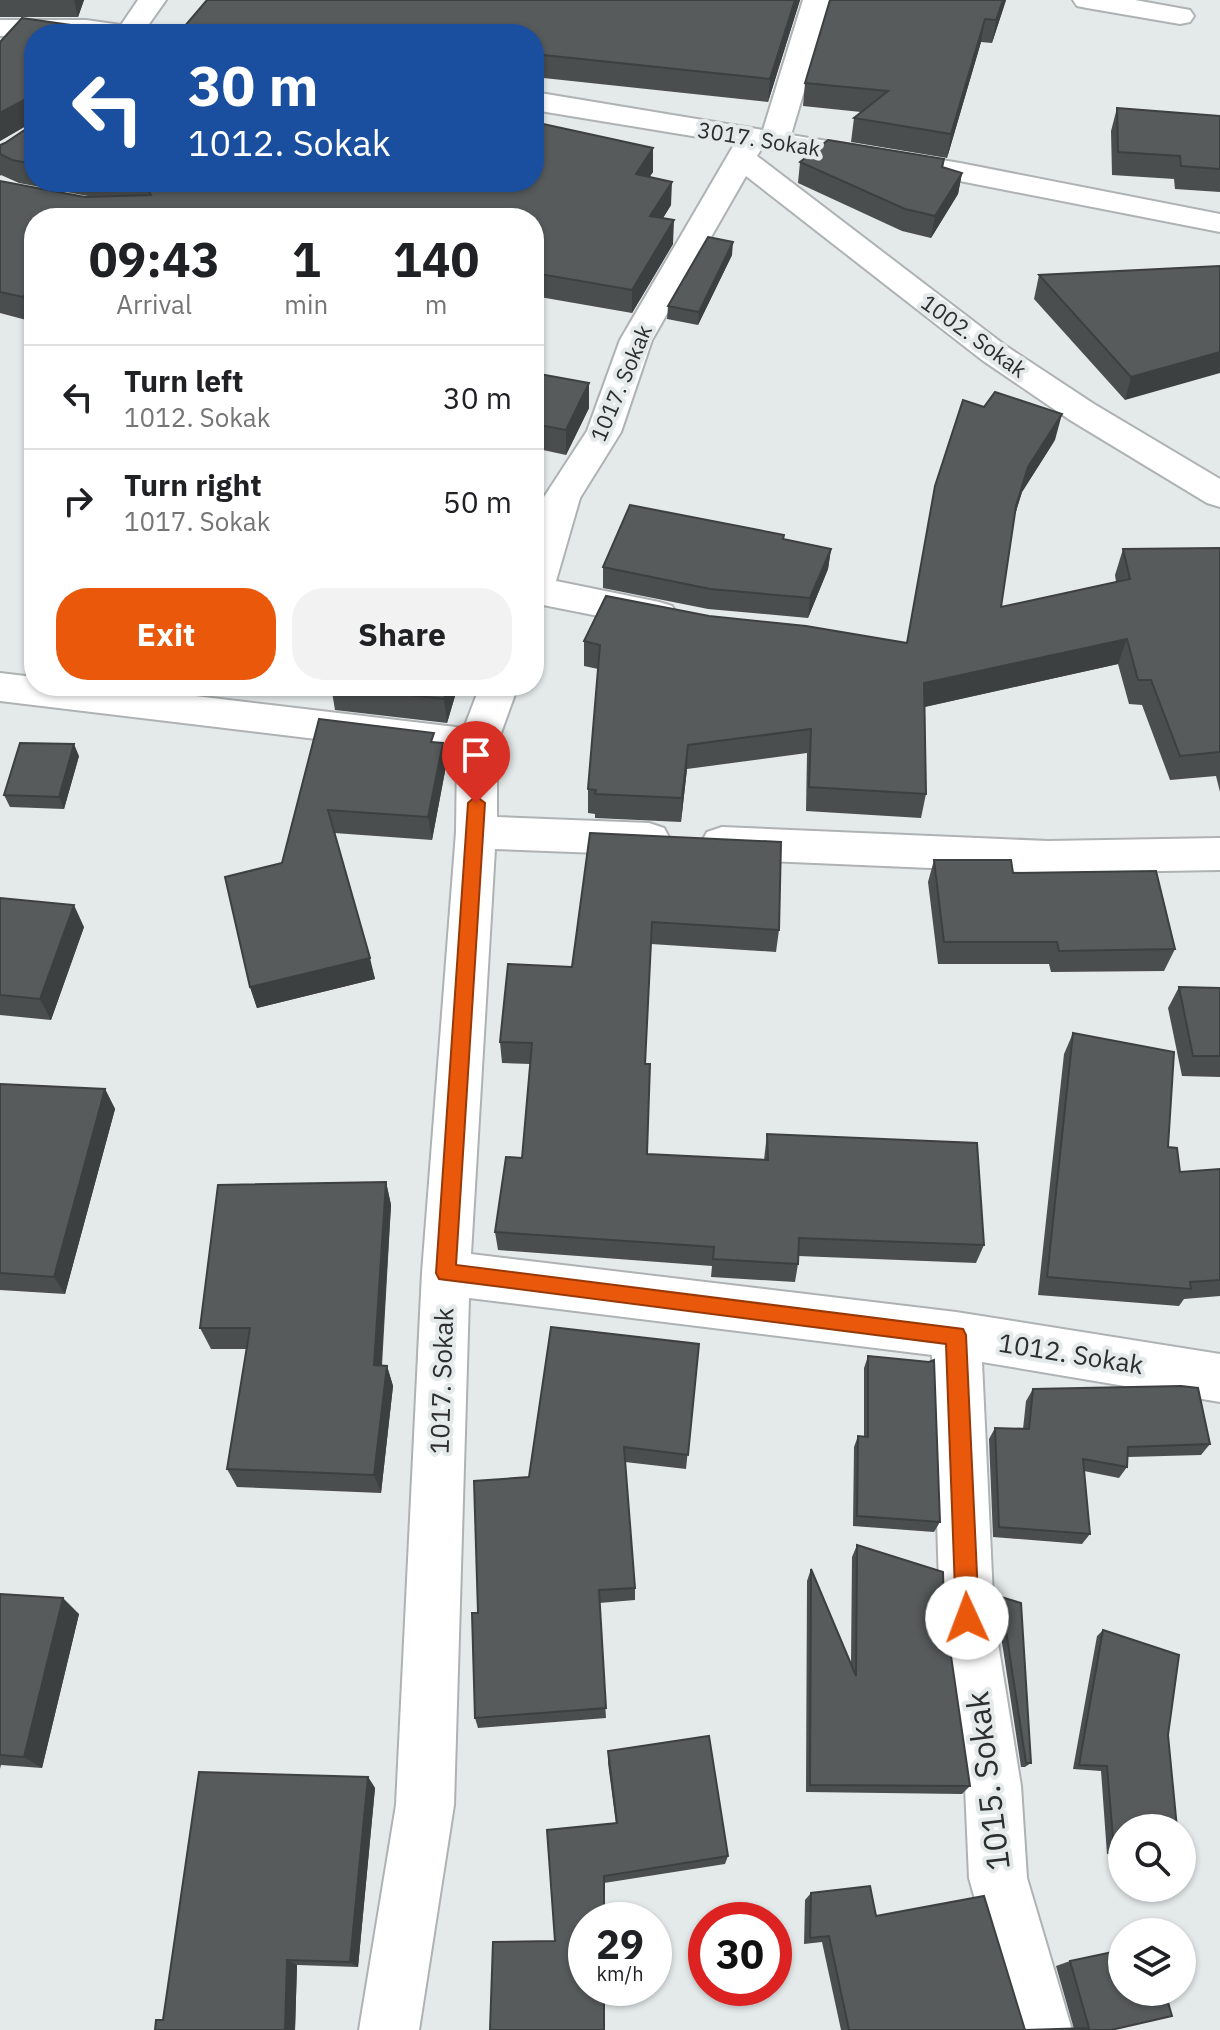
<!DOCTYPE html>
<html lang="en">
<head>
<meta charset="utf-8">
<style>
	:root { --surface:#fff; --page:#f2f2f2; --text:#202124; --muted:#757577; --line:#e0e0e0; --accent:#ea580c }
	body { margin:0; font-family:"IBM Plex Sans",sans-serif; background:var(--page); color:var(--text); height:100vh; display:flex; flex-direction:column; font-size:30px; white-space:nowrap }
	* { box-sizing:border-box; margin:0 }
	p { font-size:26px; color:var(--muted) }
	.icon { flex:none; width:44px; height:44px; fill:none; stroke:currentColor; stroke-width:2; stroke-linecap:round; stroke-linejoin:round }
	.map { position:relative; flex:1; overflow:hidden }
	.details { position:absolute; left:24px; top:208px; width:520px; height:488px; display:flex; flex-direction:column; background:var(--surface); border-radius:32px; box-shadow:0 2px 6px #0004 }
	.details>* { flex:none }
	.top-card { position:absolute; left:24px; top:24px; width:520px; height:168px; border-radius:32px; box-shadow:0 2px 6px #0004; background:#1a4fa0; color:#fff; overflow:hidden }
	.buttons { position:absolute; left:1108px; top:1814px; display:grid; gap:16px }
	.buttons a { display:grid; place-items:center; width:88px; height:88px; border-radius:50%; background:var(--surface); box-shadow:0 2px 6px #0004; font-size:40px }
	.speed { position:absolute; left:568px; top:1902px; display:flex; gap:16px; font-size:40px; font-weight:700; text-align:center }
	.speed>* { display:grid; place-content:center; width:104px; height:104px; border-radius:50%; background:var(--surface); box-shadow:0 2px 6px #0004; line-height:1 }
	.speed small { font-size:20px; font-weight:400 }
	.speed .limit { border:12px solid #d22; background:#fff; color:#111 }
	.pin { position:absolute; display:grid; place-items:center; width:68px; height:68px; color:#fff; margin:-82px -34px; border-radius:50% 50% 50% 0; rotate:-45deg; box-shadow:0 0 8px #0007 }
	.pin .icon { rotate:45deg }
	.me { position:absolute; width:88px; margin:-44px; rotate:358deg; stroke-linejoin:round; filter:drop-shadow(0 0 6px #0008) }
	.turn { display:flex; align-items:center; gap:28px; height:168px; padding:0 32px; font-size:36px }
	.turn .icon { width:104px; height:104px; stroke-width:2.5 }
	.turn b { display:block; font-size:56px; line-height:68px }
	.eta { display:flex; justify-content:space-evenly; align-items:center; height:136px; text-align:center }
	.eta b { font-size:48px; font-weight:700; line-height:56px }
	.action { display:flex; gap:16px; margin-top:auto; padding:16px 32px }
	.action a { flex:1; height:92px; border-radius:32px; background:var(--accent); color:#fff; font-size:32px; font-weight:700; line-height:92px; text-align:center }
	.action a+a { background:var(--page); color:var(--text) }
	ul { padding:0; list-style:none }
	li { display:flex; align-items:center; gap:24px; height:104px; padding:0 32px; border-top:2px solid var(--line) }
	li div { flex:1 }
	li b { display:block; font-size:30px }
	li em { font-style:normal }
	.map>svg:first-child { display:block }
	.lines { fill:none; stroke-linecap:round; stroke-linejoin:round }
	.minor-casing { stroke:#aeb2b3; stroke-width:4 }
	.minor { fill:#fff; fill-rule:evenodd }
	.wall { fill:#4b4e4f }
	.shaded-wall { fill:#3d4040 }
	.building { fill:#575b5c; stroke:#3d4040; stroke-width:2 }
	.route { fill:#ea580c; stroke:#983908; stroke-width:2 }
	.labels { text-anchor:middle; stroke-width:8; stroke-linejoin:round; paint-order:stroke }
	.far-street-label { font-size:22px; fill:#2d2f2f; stroke:#e4e9ea }
	.street-label { font-size:26px; fill:#2d2f2f; stroke:#e4e9ea }
	.near-street-label { font-size:32px; fill:#2d2f2f; stroke:#e4e9ea }
</style>
</head>
<body>
<div class="map">
<svg width="1220" height="2030" viewBox="0 0 1220 2030">
	<rect width="100%" height="100%" fill="#e4e9ea"/>
	<g class="lines">
		<defs>
			<path id="minor" d="M138 0H166L142 34 0 36V20H86L121 25Z
				M803 0H831L791 135 960 163 1220 214V232L960 181 762 148 757 156 1006 346 1094 404 1220 479V507L1207 503 1070 420 982 360 746 176 652 340 621 432 580 498 556 581 659 602 672 606 678 615 672 624 659 628 543 605 534 607V532L544 497 587 431 620 340 735 143 534 110V92L763 130Z
				M1073 0H1135L1190 10 1194 16 1190 22 1180 24 1087 8 1077 6Z
				M0 673 34 677V686H112L464 728 480 686H518L497 744V817L649 823 664 828 670 839 664 850 649 855 495 849 471 1254 956 1312 1220 1354V1402L982 1362 994 1618 1021 1786 1027 1878 1072 2030H1012L969 1878 965 1786 940 1618 932 1355 469 1298 454 1805 419 2030H359L396 1805 422 1273 456 832 457 756 0 701Z
				M722 827 1048 841 1220 838V870L1048 873 722 859 707 854 701 843 707 832Z"/>
		</defs>
		<use href="#minor" class="minor-casing"/>
		<use href="#minor" class="minor"/>
	</g>
	<path class="wall" d="M0 0H84L78 17H0Z
		M800 0 768 102 534 77V34Z
		M1006 0 992 43 981 42 947 158 851 142 854 118 861 112 803 106 805 83Z
		M34 34V182H534L653 148V172L650 176 671 205 663 218 673 244 632 313 534 296V218H34L30 321 0 313V181L85 197H93L19 183 1 175 0 176V145L5 143 29 127V124L0 141V42Z
		M1117 108 1220 116V192L1175 189 1174 179 1112 175 1111 131Z
		M944 159 943 168 962 173 958 194 931 238 902 231 798 183 800 162Z
		M732 255 698 325 667 319 668 306Z
		M1220 266 1125 400 1034 299 1039 275Z
		M534 373 589 383V408L566 455 534 448Z
		M1055 440 1022 492 1015 514 1001 607 1116 582 1115 575 1123 549 1220 548V792L1216 776 1170 780 1142 705 1129 704 1118 664 925 707 926 794 921 818 806 811 807 753 687 769 681 822 595 818V814L588 813V789L598 669 584 666V641L709 616 907 643Z
		M784 539 831 549 828 569 808 618 708 609 603 588V567Z
		M331 686H458L447 723 335 710Z
		M319 719 435 742 446 766 432 840 334 833 375 979 257 1008 250 987Z
		M79 756 64 809 10 807 4 795Z
		M590 833 779 930 776 952 651 944 645 1064 647 1154 764 1160 767 1134 984 1245 976 1263 798 1256V1264L795 1282 711 1277 712 1266 498 1250 495 1232 522 1158 530 1064 502 1063 500 1042 572 967Z
		M934 860 1013 873 1175 949 1164 971 1051 972 1049 964H938L928 882Z
		M0 898 84 927 51 1020 0 1015Z
		M1179 987 1220 988V1077L1182 1076 1168 1008Z
		M1073 1033 1168 1147 1180 1172 1220 1169V1296L1184 1299 1179 1306 1038 1295 1064 1054Z
		M0 1084 105 1089 115 1109 65 1294 0 1290Z
		M386 1182 391 1205 382 1366H387L393 1386 381 1493 237 1487 227 1469 247 1349H211L200 1328Z
		M699 1344 686 1469 625 1462 635 1588V1600L599 1603 606 1718 478 1728 475 1718 478 1613 529 1477Z
		M868 1356 929 1362 940 1522 934 1532 853 1526 854 1447 858 1436 864 1437V1368Z
		M1033 1389 1210 1444 1201 1455 1128 1457 1127 1467 1119 1478 1084 1471 1090 1534 1082 1544 993 1537 989 1439 995 1428 1023 1429 1026 1401Z
		M857 1545 944 1608 970 1786 962 1794 806 1792 807 1581 811 1569 851 1664 852 1557Z
		M0 1594 79 1614 42 1768 1 1765 0 1769Z
		M1001 1597 1031 1763 1025 1767H1021L996 1603Z
		M1103 1630 1122 1828V1855L1107 1854 1101 1771 1073 1769 1097 1636Z
		M608 1751 728 1856 725 1864 604 1883 555 1941 616 1824 608 1763Z
		M368 1777 375 1788 358 1967 297 1965 295 2030H155Z
		M811 1893 876 1916 1025 2030 1074 2029 1056 1966 1070 1961 1111 2030H841L822 1942 804 1944 805 1900Z"/>
	<path class="shaded-wall" d="M74 0H84L78 17Z
		M795 0H800L768 102 770 79Z
		M1003 0H1006L992 43 996 20Z
		M985 19 981 42 947 158 951 134Z
		M26 99 33 122 0 141V113Z
		M653 148V172L636 197V174Z
		M962 173 958 194 931 238 935 216Z
		M672 182 671 205 650 239V216Z
		M674 220 673 244 632 313V290Z
		M733 242 732 255 698 325 699 312Z
		M34 285V317L30 321 23 297Z
		M1220 352V373L1125 400 1131 377Z
		M589 383V408L566 455V430Z
		M1062 414 1055 440 1022 492 1010 531 1028 467Z
		M831 549 828 569 808 618 810 598Z
		M1127 639 1118 664 919 708 924 683Z
		M449 686H458L447 723 444 699Z
		M443 743 446 766 432 840 428 817Z
		M74 744 79 756 64 809 59 797Z
		M688 745 687 769 681 822 682 798Z
		M74 905 84 927 51 1020 40 999Z
		M370 958 375 979 257 1008 250 987Z
		M105 1089 115 1109 65 1294 54 1277Z
		M386 1182 391 1205 380 1385 374 1365Z
		M387 1366 393 1386 381 1493 374 1475Z
		M63 1598 79 1614 42 1768 24 1757Z
		M368 1777 375 1788 358 1967 350 1962Z
		M287 1960 297 1965 295 2030H285Z"/>
	<path class="building" d="M207 0H795L770 79 534 54V34H178Z
		M830 0H1003L996 20 985 19 951 134 854 118 888 91 805 83Z
		M22 18 134 34H34V164L12 160 0 154V145L5 143 29 127 30 102 26 99 0 113V42Z
		M1117 108 1220 116V169L1181 166 1180 156 1118 152Z
		M534 122 653 148 636 174 672 182 650 216 674 220 632 290 534 273V218H34V285L23 297 0 292V181L85 197 151 195 145 185 131 182H534Z
		M828 140 944 159 942 167 962 173 935 216 905 209 800 162Z
		M708 237 733 242 699 312 668 306Z
		M1220 266V352L1131 377 1039 275Z
		M534 373 589 383 566 430 534 424Z
		M995 392 1062 414 1028 467 1016 506 1001 607 1130 579 1123 549 1220 548V752L1180 756 1151 680H1138L1127 639 924 683 926 794 809 787 811 729 688 745 682 798 595 794 596 790 588 789 600 645 584 641 606 596 709 616 806 626 907 643 935 486 963 400 984 407Z
		M630 505 784 535 783 539 831 549 810 598 710 589 603 567Z
		M332 686H449L444 699Z
		M319 719 434 733 431 742 443 743 428 817 328 810 370 958 250 987 225 877 282 863Z
		M20 743 74 744 59 797 4 795Z
		M590 833 781 842 779 930 652 922 645 1064H650L647 1154 768 1160 767 1134 977 1143 984 1245 799 1238 798 1264 713 1259 714 1247 495 1232 506 1157 522 1158 532 1043 500 1042 508 964 572 967Z
		M934 860H1011L1013 873 1156 871 1175 949 1059 951 1057 942H944Z
		M0 898 74 905 40 999 0 995Z
		M1179 987 1220 988V1056H1193Z
		M1073 1033 1174 1052 1168 1147 1177 1148 1180 1172 1220 1169V1280L1190 1282 1191 1289 1047 1277Z
		M0 1084 105 1089 54 1277 0 1273Z
		M386 1182 374 1365 387 1366 374 1475 227 1469 250 1328H200L218 1185Z
		M551 1327 699 1344 688 1455 624 1447 635 1588 599 1590 606 1708 475 1718 472 1613H478L474 1481 529 1477Z
		M868 1356 929 1362 934 1360 940 1522 857 1516 858 1436 868 1437Z
		M1181 1386 1198 1388 1210 1444 1128 1447 1127 1467 1083 1459 1090 1534 999 1527 995 1428 1029 1429 1033 1389Z
		M857 1545 943 1572 944 1608 970 1786 810 1785 811 1569 856 1676Z
		M0 1594 63 1598 24 1757 0 1755Z
		M1001 1597 1021 1603 1031 1763H1026Z
		M1103 1630 1179 1655 1168 1735 1177 1828H1122V1851L1114 1850 1107 1766 1079 1765Z
		M709 1736 728 1856 604 1876V1920H586V1988H604V2030H490L493 1942 555 1941 547 1830 617 1823 608 1751Z
		M199 1772 368 1777 350 1962 287 1960 285 2030H155L156 2020H163Z
		M870 1886 876 1916 984 1896 1025 2030 1089 2028 1070 1961 1122 1950V1992H1165L1172 2016 1111 2030H849L829 1936 810 1938 811 1893Z"/>
	<path class="route" d="M476 796 485 803 456 1265 963 1329 966 1335 979 1618 975 1626 967 1630 960 1626 956 1618 946 1344 439 1279 436 1273 468 803Z"/>
	<g class="labels">
		<g class="far-street-label">
			<text transform="translate(759 139) rotate(9)" y="8">3017. Sokak</text>
			<text transform="translate(974 336) rotate(36)" y="8">1002. Sokak</text>
			<text transform="translate(621 383) rotate(-67)" y="8">1017. Sokak</text>
		</g>
		<g class="street-label">
			<text transform="translate(1071 1354) rotate(9)" y="9">1012. Sokak</text>
			<text transform="translate(442 1381) rotate(-88)" y="9">1017. Sokak</text>
		</g>
		<g class="near-street-label">
			<text transform="translate(988 1781) rotate(-97)" y="11">1015. Sokak</text>
		</g>
	</g>
</svg>
<div class="buttons">
<a><svg class="icon" aria-label="search" viewBox="0 0 24 24"><circle cx="10" cy="10" r="6"/><path d="M15 15l6 6"/></svg></a>
<a><svg class="icon" aria-label="layers" viewBox="0 0 24 24"><path d="M12 4l9 5-9 5-9-5zM3 14l9 5 9-5"/></svg></a>
</div>
<div class="speed"><div>29<small>km/h</small></div><div class="limit">30</div></div>
<div class="pin" style="left:476px;top:803px;background:#d93025"><svg class="icon" aria-label="arrive" viewBox="0 0 24 24"><path d="M6 21V4h12l-3 4 3 4H6"/></svg></div>
<svg class="me" style="left:967px;top:1618px" viewBox="-20 -20 40 40"><circle r="19" fill="#fff"/><path d="M0-13L10 11 0 6-10 11z" fill="#ea580c"/></svg>
<div class="top-card">
<div class="turn"><svg class="icon" aria-label="left" viewBox="0 0 24 24"><path d="M17 20v-9H6M10 6l-5 5 5 5"/></svg><div><b>30 m</b>1012. Sokak</div></div>
</div>
<section class="details">
<div class="eta">
<div><b>09:43</b><p>Arrival</p></div>
<div><b>1</b><p>min</p></div>
<div><b>140</b><p>m</p></div>
</div>
<ul>
<li><svg class="icon" aria-label="left" viewBox="0 0 24 24"><path d="M17 20v-9H6M10 6l-5 5 5 5"/></svg><div><b>Turn left</b><p>1012. Sokak</p></div><em>30 m</em></li>
<li><svg class="icon" aria-label="right" viewBox="0 0 24 24"><path d="M7 20v-9h11M14 6l5 5-5 5"/></svg><div><b>Turn right</b><p>1017. Sokak</p></div><em>50 m</em></li>
</ul>
<div class="action"><a>Exit</a><a>Share</a></div>
</section>
</div>
</body>
</html>
